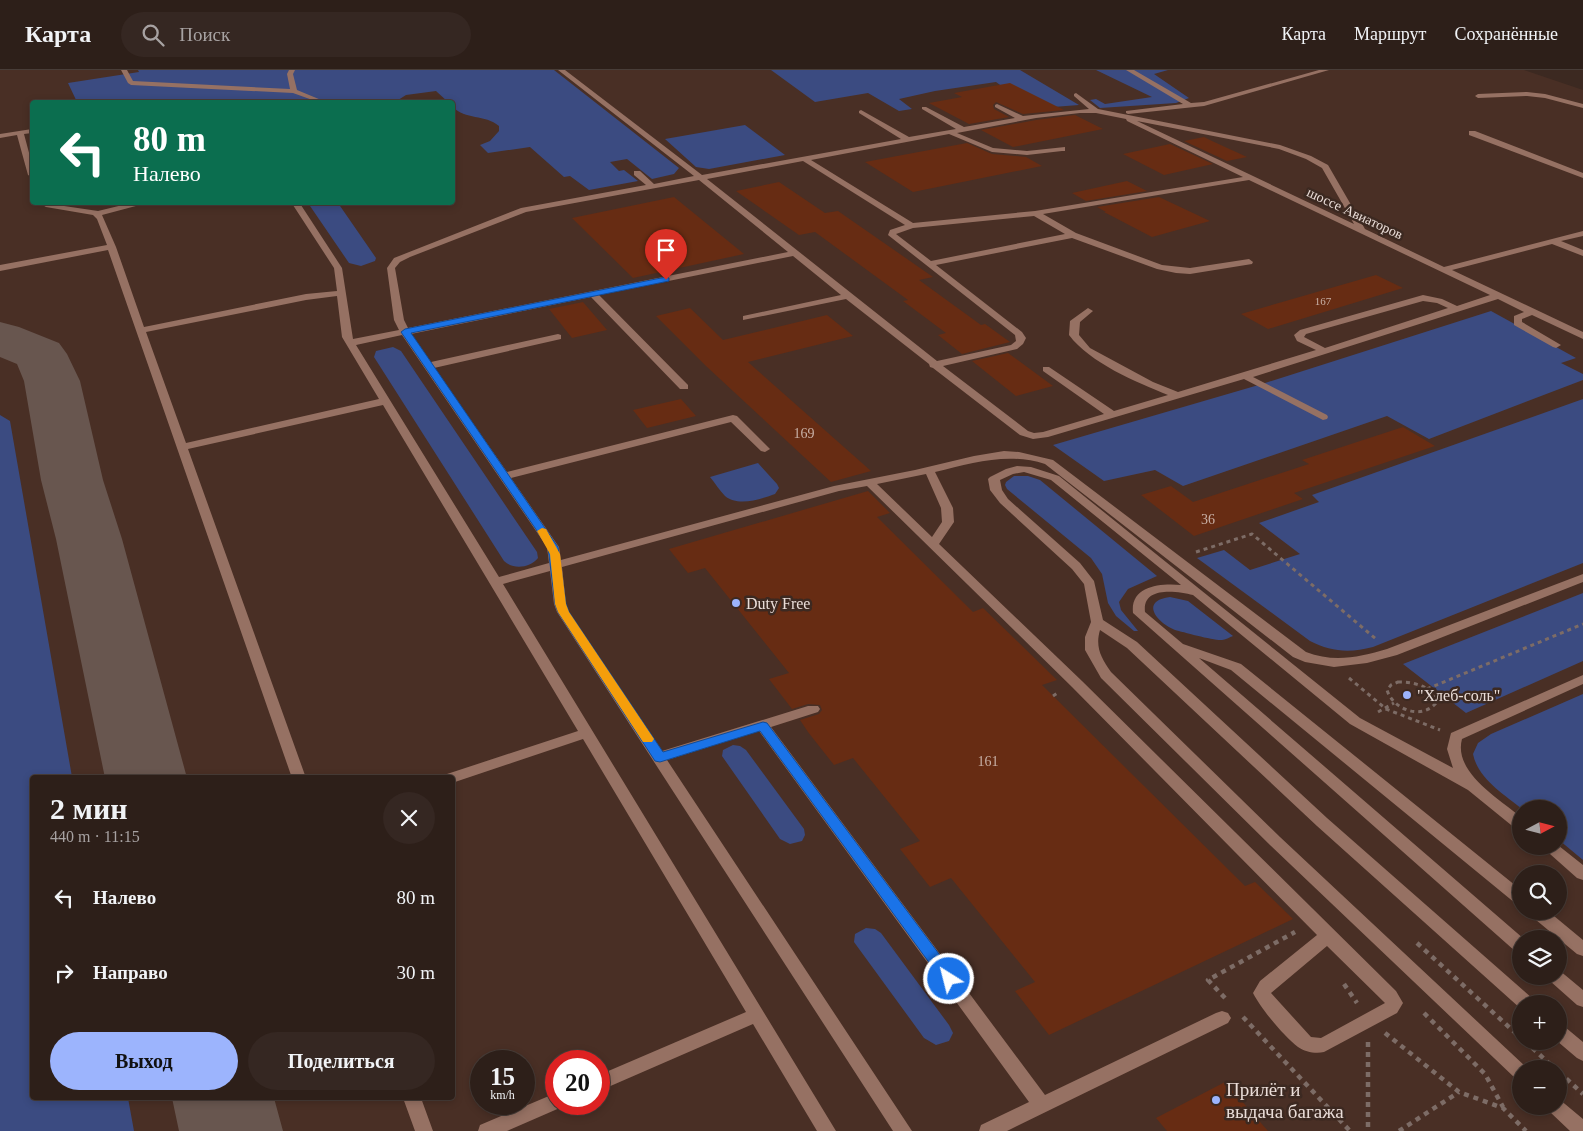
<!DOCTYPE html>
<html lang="ru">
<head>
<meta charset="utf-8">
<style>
	:root { --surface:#2d1f19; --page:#352722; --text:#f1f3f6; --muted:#a7a2a2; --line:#483d38; --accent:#9cb4fd }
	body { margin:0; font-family:Georgia,serif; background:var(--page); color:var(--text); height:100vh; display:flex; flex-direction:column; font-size:19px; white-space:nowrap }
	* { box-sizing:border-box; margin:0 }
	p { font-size:16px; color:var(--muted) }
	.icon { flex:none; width:28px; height:28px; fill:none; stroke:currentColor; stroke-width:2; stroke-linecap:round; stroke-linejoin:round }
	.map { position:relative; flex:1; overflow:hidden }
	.details { position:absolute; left:30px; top:705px; width:425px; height:325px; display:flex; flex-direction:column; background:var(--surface); border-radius:5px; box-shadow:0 2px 8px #0003,0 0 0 1px var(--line) }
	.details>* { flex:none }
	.top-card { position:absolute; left:30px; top:30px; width:425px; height:105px; border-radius:5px; box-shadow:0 2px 8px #0003,0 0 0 1px var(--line); background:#0b6e4f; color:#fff; overflow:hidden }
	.needle { width:32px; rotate:83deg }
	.tools { position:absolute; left:1512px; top:730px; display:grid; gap:10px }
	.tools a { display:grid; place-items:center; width:55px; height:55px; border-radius:50%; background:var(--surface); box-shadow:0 2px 8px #0003,0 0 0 1px var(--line); font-size:25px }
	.speed { position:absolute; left:470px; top:980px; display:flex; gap:10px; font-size:25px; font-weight:700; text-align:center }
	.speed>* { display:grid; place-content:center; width:65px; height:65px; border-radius:50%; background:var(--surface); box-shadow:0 2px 8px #0003,0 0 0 1px var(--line); line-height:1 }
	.speed small { font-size:12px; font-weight:400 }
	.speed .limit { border:8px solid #d22; background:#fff; color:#111 }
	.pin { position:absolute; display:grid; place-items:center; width:42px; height:42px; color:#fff; margin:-51px -21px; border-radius:50% 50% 50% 0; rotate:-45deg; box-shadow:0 0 5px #0007 }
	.pin .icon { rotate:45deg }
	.me { position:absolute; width:55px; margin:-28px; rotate:324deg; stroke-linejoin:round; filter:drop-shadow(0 0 4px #0008) }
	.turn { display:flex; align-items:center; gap:18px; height:105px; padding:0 20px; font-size:22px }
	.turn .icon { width:65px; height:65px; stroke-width:2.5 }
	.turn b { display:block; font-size:35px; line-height:42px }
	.round { display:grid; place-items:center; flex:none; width:52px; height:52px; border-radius:26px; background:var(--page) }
	.overview { display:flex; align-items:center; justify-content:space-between; height:85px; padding:0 20px }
	h1 { font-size:30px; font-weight:700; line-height:38px }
	.cta { display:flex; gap:10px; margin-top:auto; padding:10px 20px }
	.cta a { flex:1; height:58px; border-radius:30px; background:var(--accent); color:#111; font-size:20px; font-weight:700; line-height:58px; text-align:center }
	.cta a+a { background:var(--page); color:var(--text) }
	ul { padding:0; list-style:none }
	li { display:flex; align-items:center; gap:15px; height:75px; padding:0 20px }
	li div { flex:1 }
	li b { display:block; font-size:19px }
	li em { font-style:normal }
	header { display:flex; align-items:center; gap:30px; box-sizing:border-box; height:70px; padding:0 25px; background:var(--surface); border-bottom:1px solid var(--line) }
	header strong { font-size:24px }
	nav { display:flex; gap:28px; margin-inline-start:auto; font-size:18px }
	.search { width:350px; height:45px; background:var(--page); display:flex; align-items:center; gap:12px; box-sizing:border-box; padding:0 18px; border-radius:28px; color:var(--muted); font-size:19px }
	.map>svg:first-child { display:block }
	.built { fill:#492f25; fill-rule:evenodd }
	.green { fill:#3b4b81 }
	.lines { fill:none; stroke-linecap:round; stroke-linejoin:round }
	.taxiway { fill:#68564f; fill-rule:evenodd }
	.building { fill:#672c13 }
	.path-far1 { stroke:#7d6c66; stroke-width:3; stroke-dasharray:4 4; stroke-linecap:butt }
	.path { stroke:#7d6c66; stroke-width:4.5; stroke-dasharray:5 5; stroke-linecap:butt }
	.minor { fill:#967163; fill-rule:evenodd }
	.route { fill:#1a73e8; stroke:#114b97 }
	.slow { fill:#f59e0b }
	.poi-dot { fill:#9cb4fd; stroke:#3c2921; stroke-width:2 }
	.labels { text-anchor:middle; stroke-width:5; stroke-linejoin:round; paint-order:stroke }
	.far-number-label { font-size:11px; fill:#c9b1a7 }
	.far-street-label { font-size:14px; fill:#eaddd8; stroke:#3c2921 }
	.number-label { font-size:14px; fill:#c9b1a7 }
	.poi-label { font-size:16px; fill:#eaddd8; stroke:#3c2921; text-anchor:start }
	.near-poi-label { font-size:19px; fill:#eaddd8; stroke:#3c2921; text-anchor:start }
</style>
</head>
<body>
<header>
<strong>Карта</strong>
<div class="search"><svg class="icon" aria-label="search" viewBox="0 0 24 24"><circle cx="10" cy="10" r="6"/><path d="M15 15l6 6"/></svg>Поиск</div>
<nav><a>Карта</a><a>Маршрут</a><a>Сохранённые</a></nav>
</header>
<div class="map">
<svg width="1583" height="1061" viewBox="0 0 1583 1061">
	<rect width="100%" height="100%" fill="#3c2921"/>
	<path class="built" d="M0 0H1524L1583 20V1061H0ZM32 32H452V132H32ZM32 708H452V1028H32ZM1521 739H1559V776H1521ZM1521 804H1559V841H1521ZM1521 869H1559V906H1521ZM1521 934H1559V971H1521ZM481 991H524V1034H481ZM556 991H599V1034H556ZM1521 999H1559V1036H1521Z"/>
	<path class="green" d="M138 0H554L679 98 674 104 652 109 627 89 610 92 619 101 624 100 638 111 589 120 570 106 564 107 530 77 488 83 480 75 490 71 499 61V56C485 44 465 50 453 37L452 32H448L436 21 406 25 395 32H77L68 13 139 2Z
		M771 0H1020L1079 35 1027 39 1017 27 996 12 935 21 899 29 912 39 899 41 868 23 815 32Z
		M1096 0H1168L1154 4 1189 28 1176 33 1100 38 1090 30 1096 29 1105 34 1152 27Z
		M745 55 785 85 709 99 696 97 665 69Z
		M308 133H338L376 188 375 191 361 196 349 193Z
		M1491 241 1576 288 1561 293 1583 304V310L1429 369 1387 346 1183 416 1155 400 1104 411 1053 375 1262 314Z
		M393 277 401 281 537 482 538 488C530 498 513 500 504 491L374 287 376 281Z
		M1583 329V493L1373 577C1350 583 1331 582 1310 571L1197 488 1224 480 1250 500 1300 484 1259 453 1319 432 1312 425Z
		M0 345 10 351 72 707 32 708V1028H128L134 1061H0Z
		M758 393 777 414 779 418 775 424C761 429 738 437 725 426 720 421 715 413 710 407Z
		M1014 406H1028L1040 410 1157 506 1128 519 1119 532 1121 540 1138 561H1134L1116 546 1108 533 1102 504 1091 488 1007 419 1005 415 1006 412Z
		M1583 523V591L1466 643 1403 594Z
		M1170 527 1188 531 1233 566C1230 567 1225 570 1222 570 1215 571 1183 562 1175 560 1157 553 1139 531 1170 527Z
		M1583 624V790L1559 770V739H1522C1504 724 1478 709 1473 684L1478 673 1491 664Z
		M733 675 740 676 746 680 804 759 805 765 802 771 790 774 780 769 722 686 723 680Z
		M866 858 875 859 881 863 949 955 953 963 949 971 936 975 924 968 854 872 855 864Z"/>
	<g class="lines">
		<path class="taxiway" d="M0 252 19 257 59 273 67 284 80 311 103 410 122 469 187 708H105L56 469 41 410 24 311 17 294 0 287Z
			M172 1028H274L283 1061H179Z"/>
	</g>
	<path class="building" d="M1010 13 1064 40 1023 44 996 32 993 35 994 39 1009 47 969 54 929 33 962 27 954 23Z
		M1075 45 1103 59 1013 77 981 60 1036 50Z
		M1204 67 1212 71 1247 87 1227 91 1184 71Z
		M967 73 992 84 1026 87 1042 96 913 122 865 92Z
		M1170 74 1213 94 1164 105 1123 84Z
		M1127 111 1147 121 1086 131 1072 123Z
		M779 112 825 143 838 141 933 207 919 210 981 255 985 254 1010 272 962 284 938 265 946 263 903 231 908 230 815 162 799 165 736 121Z
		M674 127 744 184 633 208 572 148Z
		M1159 127 1210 151 1152 167 1104 142H1106L1097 137Z
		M1376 205 1403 218 1268 259 1241 244Z
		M583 232 607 260 572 268 549 239Z
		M690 238 723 270 827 245 853 266 748 292 871 401 831 412 706 296 656 246Z
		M1008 283 1053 316 1016 326 972 291Z
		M681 329 696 346 647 358 633 340Z
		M1403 357 1435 376 1294 423 1303 429 1194 466 1141 425 1171 416 1193 432 1309 394 1302 390Z
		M868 421 890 443 877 447 973 542 983 538 1057 610 1042 615 1245 816 1255 812 1293 849 1049 965 1015 921 1035 912 951 808 930 817 900 779 920 771 853 688 834 695 808 662 800 650 819 644 822 640 820 635 808 634 792 639 769 609 789 603 705 498 688 503 669 479Z
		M1225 1012 1268 1061H1167L1156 1048Z"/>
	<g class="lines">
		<path class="path-far1" d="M1196 482 1252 464 1376 569
			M1349 608 1386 639 1440 660
			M1398 612C1411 611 1436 617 1436 633 1422 650 1393 640 1387 620L1391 615Z
			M1427 619 1583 554
			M1053 626 1059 622
			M1378 642 1394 633"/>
		<path class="path" d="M1417 873 1521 968
			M1344 914 1357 933
			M1225 928 1208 910 1295 862
			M1424 943 1485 1004 1503 1037
			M1243 947 1350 1061
			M1385 963 1459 1022 1503 1038 1526 1061
			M1525 971 1555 999
			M1368 972V1061
			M1559 1002 1583 1024
			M1399 1061 1459 1022"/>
		<path class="minor" d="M121 0H127L133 11 290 19 287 4 289 0H295L293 4 297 20 326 32H318L293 23 131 15 128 13Z
			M558 0H565L702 105 901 69 859 43V41L861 40 909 67 956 59 922 39V37H926L964 57 1015 48 995 37V35L997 34 1023 46 1089 39 1074 26V24L1076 23 1098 39 1280 75 1311 86 1328 95 1365 159 1444 197 1583 161V166L1561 171 1583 180V186L1552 174 1452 200 1583 262V269L1532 245 1522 249V252L1561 275 1556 278 1553 277 1514 255V246L1524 242 1498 229 1253 307 1327 345 1328 347 1327 349 1323 350 1244 309 1048 367 1033 369 1020 365 933 298 930 297 929 294 846 229 743 250V246L841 225 793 186 599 225 688 315V319H680L591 227 411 264 431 292 558 264 561 265V269L434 298 507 402 733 345 737 346 770 379 765 382 761 381 731 352 511 408 559 477 561 490 834 416 915 400 974 386 1004 381 1019 382 1053 390 1306 582C1334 593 1360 587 1387 579L1583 504V512L1397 585 1367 593 1334 597 1305 592 1293 587 1045 394C1007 382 973 393 935 402L953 438 954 452 939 474 1082 611 1396 921 1403 933 1397 943 1324 982C1316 984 1305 982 1298 977 1284 966 1261 939 1253 923L1260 911 1317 865 1072 617 867 416 839 421 562 497 566 534 569 542 662 681 808 636H818L820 639 818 642 771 657 1045 1025 1216 943 1222 941 1228 943 1231 948 1228 953 1007 1061H979L981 1055 1029 1032 759 661 667 690 912 1061H893L557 542 554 534 550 501 503 514 836 1061H817L753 954 599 1021V1005L746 942 583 669 452 713V708H445L447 704 578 661 383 335 188 379 306 708H292L108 180 0 201V195L107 175 97 149 93 145 46 137 37 132 98 141 135 132H151L102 145 116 177 144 257 306 224 337 221 334 198 291 132H299L342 198 353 269 399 260 394 250 387 198 394 188 521 138 646 115 634 105V101H640L654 114 694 106ZM1080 43H1096L1126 49 1127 51 1243 107 1035 141 913 153 811 90 949 64 992 82 1027 85 1062 81H1065V77L1027 81 993 78 957 63 1036 48ZM1137 51 1279 79 1306 89 1322 98 1354 154ZM803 91 905 155 890 160 888 165 1015 265 1016 271 1011 275 937 291 707 109ZM699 110 788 182 408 258 404 250 395 198 400 192 410 187 526 142ZM1249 110 1490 225 1457 236 1442 229 1423 225 1300 260 1294 265 1297 271 1316 280 1178 322 1153 312 1090 278 1079 265 1080 252 1093 241 1088 238 1070 251 1069 265C1090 293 1136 312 1168 325L1114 341 1049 297H1043V301L1104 344 1043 362 1034 363 1028 361 943 296 1017 279 1023 274 1026 268 1022 262 936 195 1072 168 1157 199 1176 203 1190 204 1252 194 1253 192 1249 189 1190 198 1162 195 1076 163 1043 144ZM1034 146 1065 164 931 191 896 164 913 158ZM337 226 342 267 379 329 186 373 146 262 306 230ZM1423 231 1437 233 1448 238 1325 278 1304 267 1306 264ZM402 265 547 477 549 493 499 507 356 275ZM926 404 941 438 942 452 932 467 877 414ZM1327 876 1385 933 1321 968 1311 967 1271 923Z
			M1126 0H1134L1191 33 1204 32 1319 0H1329L1204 36 1128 44 1126 43V41L1183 34Z
			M1527 22 1545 24 1583 34V38L1545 28 1527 26 1478 28 1475 26 1478 24Z
			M32 59V63L24 64 32 94V107L28 105 17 65 0 68V64Z
			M1469 61H1475L1583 103V108L1469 65Z
			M1017 396 1031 397 1059 406 1360 648 1453 698 1447 679 1451 663 1583 605V614L1462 669C1453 702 1499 729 1521 747V760L1516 759 1468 720 1350 654 1193 525C1176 521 1142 516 1145 542L1183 574 1241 594 1521 820V835L1515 833 1231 600 1199 588 1524 869H1521V883L1515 881 1133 543C1130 516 1160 513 1181 515L1051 410 1024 402 1013 404 1000 410 1002 420 1008 429 1080 493 1094 511 1103 550 1137 572 1327 748 1533 929 1535 934H1521V939L1317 756 1127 578 1100 560C1095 577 1101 588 1111 602L1280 767 1527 998 1521 999V1011L1515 1008 1270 775 1101 608 1085 580V567L1091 552 1084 514 1072 499 1000 433 990 420 988 409 990 407 1006 399Z
			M1541 776H1559L1583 795V810L1577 808Z
			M1528 841H1548L1583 870V886L1577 884 1530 845Z
			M1559 900 1583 920V937L1577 935 1550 911 1548 906H1559Z
			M1559 955 1565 957 1583 972V991L1577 988 1557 971Z
			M556 1023V1034H564L562 1037 507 1061H478L480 1055Z
			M403 1028H421L433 1061H415Z
			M1559 1029 1583 1049V1061H1570L1550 1042 1547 1036H1559Z"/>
	</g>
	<path class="route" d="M666 207 669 208V211L411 263 558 477 566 534 569 542 663 682 763 652 767 653 954 904 957 909 954 913 949 915 944 913 760 661 660 692 655 691 558 542 555 534 548 477 401 262 405 259Z"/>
	<path class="slow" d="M542 458 546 459 560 484 566 534 569 542 652 666 654 669 652 672H643L558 542 555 534 550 484 537 461Z"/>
	<g class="poi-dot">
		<circle cx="736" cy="533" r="5"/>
		<circle cx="1407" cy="625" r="5"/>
		<circle cx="1216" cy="1030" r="5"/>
	</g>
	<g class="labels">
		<g class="far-number-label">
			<text x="1323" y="235">167</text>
		</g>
		<g class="far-street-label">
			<text transform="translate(1355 143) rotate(25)" y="5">шоссе Авиаторов</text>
		</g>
		<g class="number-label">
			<text x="804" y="368">169</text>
			<text x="1208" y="454">36</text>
			<text x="988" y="696">161</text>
		</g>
		<g class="poi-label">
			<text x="746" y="539">Duty Free</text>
			<text x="1417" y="631">"Хлеб-соль"</text>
		</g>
		<g class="near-poi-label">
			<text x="1226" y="1026">Прилёт и<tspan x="1226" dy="22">выдача багажа</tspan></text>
		</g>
	</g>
</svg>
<div class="tools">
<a><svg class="needle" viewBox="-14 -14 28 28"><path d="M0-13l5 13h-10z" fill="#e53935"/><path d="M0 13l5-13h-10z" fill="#a7a2a2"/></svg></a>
<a><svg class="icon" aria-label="search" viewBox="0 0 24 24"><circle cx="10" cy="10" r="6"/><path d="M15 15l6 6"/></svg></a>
<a><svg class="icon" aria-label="layers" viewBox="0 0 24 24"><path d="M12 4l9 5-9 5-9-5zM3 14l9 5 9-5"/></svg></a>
<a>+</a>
<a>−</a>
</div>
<div class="speed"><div>15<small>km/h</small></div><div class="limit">20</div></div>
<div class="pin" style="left:666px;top:210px;background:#d93025"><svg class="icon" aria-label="arrive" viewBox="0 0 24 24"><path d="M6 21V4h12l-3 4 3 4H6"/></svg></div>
<svg class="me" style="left:949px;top:909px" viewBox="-20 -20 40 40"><circle r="17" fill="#1a73e8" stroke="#fff" stroke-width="3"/><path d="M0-11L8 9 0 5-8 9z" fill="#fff"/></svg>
<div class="top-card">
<div class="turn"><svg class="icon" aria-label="left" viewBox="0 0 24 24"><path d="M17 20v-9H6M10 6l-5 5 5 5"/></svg><div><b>80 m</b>Налево</div></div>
</div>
<section class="details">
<div class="overview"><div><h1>2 мин</h1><p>440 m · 11:15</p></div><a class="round"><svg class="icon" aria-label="close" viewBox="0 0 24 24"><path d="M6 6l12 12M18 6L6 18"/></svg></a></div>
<ul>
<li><svg class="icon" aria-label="left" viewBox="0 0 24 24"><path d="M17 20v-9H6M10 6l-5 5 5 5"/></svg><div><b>Налево</b></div><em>80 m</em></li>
<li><svg class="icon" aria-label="right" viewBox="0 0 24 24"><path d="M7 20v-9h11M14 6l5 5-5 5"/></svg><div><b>Направо</b></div><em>30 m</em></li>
</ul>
<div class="cta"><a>Выход</a><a>Поделиться</a></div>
</section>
</div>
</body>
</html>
